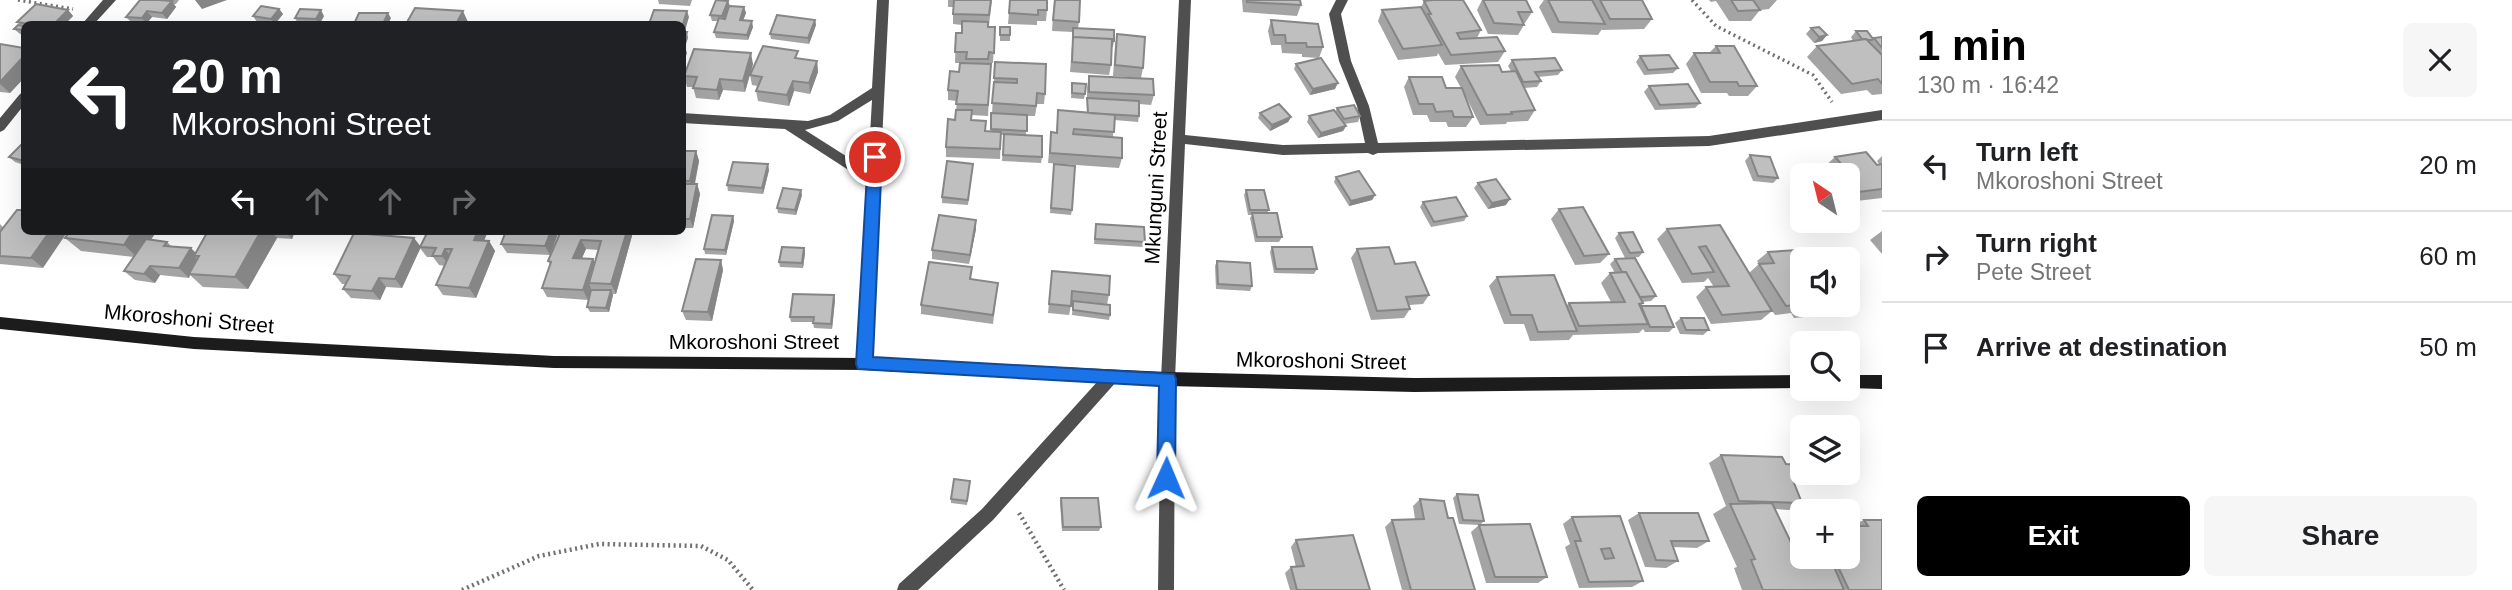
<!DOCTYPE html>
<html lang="en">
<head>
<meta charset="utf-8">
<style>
	:root { --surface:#fff; --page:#f6f6f6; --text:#202124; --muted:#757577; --line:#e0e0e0; --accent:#000 }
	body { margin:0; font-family:Helvetica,sans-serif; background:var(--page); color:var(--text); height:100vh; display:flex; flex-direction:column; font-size:26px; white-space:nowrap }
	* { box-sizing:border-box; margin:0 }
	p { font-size:23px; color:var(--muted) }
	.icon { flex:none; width:38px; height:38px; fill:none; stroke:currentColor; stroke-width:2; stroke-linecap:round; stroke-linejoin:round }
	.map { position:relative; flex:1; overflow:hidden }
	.sheet { display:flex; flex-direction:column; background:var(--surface); width:630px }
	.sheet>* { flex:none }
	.hud { position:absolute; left:21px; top:21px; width:665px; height:214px; border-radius:10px; box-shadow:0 7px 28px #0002; background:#202124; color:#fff; overflow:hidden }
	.needle { width:46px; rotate:325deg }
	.fabs { position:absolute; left:1790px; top:163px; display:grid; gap:14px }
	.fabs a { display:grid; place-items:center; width:70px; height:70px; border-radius:10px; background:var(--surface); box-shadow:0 7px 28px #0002; font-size:35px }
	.pin { position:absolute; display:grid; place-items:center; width:60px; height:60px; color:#fff; margin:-30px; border:4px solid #fff; border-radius:50%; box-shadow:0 2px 7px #0007 }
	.me { position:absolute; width:77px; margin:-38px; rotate:1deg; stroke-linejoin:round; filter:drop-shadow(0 0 5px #0008) }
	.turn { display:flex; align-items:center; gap:24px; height:147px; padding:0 35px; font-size:32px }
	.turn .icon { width:91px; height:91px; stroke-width:2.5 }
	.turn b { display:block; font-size:49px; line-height:60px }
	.lanes { display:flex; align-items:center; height:66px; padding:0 35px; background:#0003; justify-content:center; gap:35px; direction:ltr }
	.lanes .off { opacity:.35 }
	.round { display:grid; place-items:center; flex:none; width:74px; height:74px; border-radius:10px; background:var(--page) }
	.summary { display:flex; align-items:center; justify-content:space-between; height:119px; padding:0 35px }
	h1 { font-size:42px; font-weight:600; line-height:52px; color:var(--accent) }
	.primary-button { display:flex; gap:14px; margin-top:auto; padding:14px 35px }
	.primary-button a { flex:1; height:80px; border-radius:10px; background:var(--accent); color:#fff; font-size:28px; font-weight:600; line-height:80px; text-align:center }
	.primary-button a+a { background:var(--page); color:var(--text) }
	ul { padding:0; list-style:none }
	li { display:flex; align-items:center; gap:21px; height:91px; padding:0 35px; border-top:2px solid var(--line) }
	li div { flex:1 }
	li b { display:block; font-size:26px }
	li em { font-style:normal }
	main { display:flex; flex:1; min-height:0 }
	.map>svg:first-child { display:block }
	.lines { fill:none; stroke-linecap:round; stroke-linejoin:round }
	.path-far1 { stroke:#717171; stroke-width:3.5; stroke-dasharray:2 3.5; stroke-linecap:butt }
	.path { stroke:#717171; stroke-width:4.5; stroke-dasharray:2 3.5; stroke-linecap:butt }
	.street { fill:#4f4f4f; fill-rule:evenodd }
	.secondary { fill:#1c1c1c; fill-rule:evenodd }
	.wall { fill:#a4a4a4; fill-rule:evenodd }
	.shaded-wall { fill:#868686 }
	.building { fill:#bfbfbf; stroke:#868686; stroke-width:2; fill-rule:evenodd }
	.route { fill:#1a73e8; stroke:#114b97; stroke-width:2 }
	.labels { text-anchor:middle; stroke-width:5; stroke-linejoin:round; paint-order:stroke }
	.street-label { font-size:21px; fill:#000; stroke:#fff }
</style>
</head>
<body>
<main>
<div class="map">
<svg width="1882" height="590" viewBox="0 0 1882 590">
	<rect width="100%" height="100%" fill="#fff"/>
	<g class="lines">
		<path class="path-far1" d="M18 0 73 9
			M1692 0 1716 26 1813 75 1832 102"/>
		<path class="path" d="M1019 513 1064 590
			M462 590 539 556 599 544 701 546 728 560 753 590"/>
		<path class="street" d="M103 0H116L94 24H82Z
			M877 0H889L871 364 869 369 864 370 859 369 857 364 867 182 785 129 682 123V113L808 121 830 115 872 88ZM872 100 868 170 805 130 838 121Z
			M1179 0H1191L1185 135 1283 145 1365 143 1357 106 1339 61 1329 14 1336 0H1348L1341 14 1351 61 1369 106 1378 143 1709 136 1882 110V120L1709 146 1378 153 1373 155 1368 153 1283 155 1185 144 1175 379 1174 590H1158L1161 379Z
			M24 92V105L4 130 0 132V118L20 94Z
			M1112 370 1117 371 1119 376 1117 381 993 520 918 590H897L899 584 982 509 1107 371Z"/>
		<path class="secondary" d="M0 317 194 337 554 356 864 358 1168 372 1414 378 1802 375V388L1414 392 1168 386 864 370 554 368 194 349 0 329Z
			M1848 375H1882V389L1848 388Z"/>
	</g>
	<path class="wall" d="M140 0H179L176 4H174L176 7 167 19 152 17 146 24 131 22 126 17Z
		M658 0H692L690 6 659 4Z
		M948 0H992L989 25H988V27H995L993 63H988V64H991L988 116 971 115V120L985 131H991L995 62 1045 94 1044 104H1037L1035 116H1027L1026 135 1042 157 1041 163 1002 161 1004 135H1001L1000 159 946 157V147L955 120 957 101 948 100V90L959 72 960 63H955L956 33H962V25L953 24V7H948Z
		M1010 0 1047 10 1046 21H1037V25L1008 24Z
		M1054 0 1079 22 1078 28 1114 41 1113 47H1112L1111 65 1109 75 1070 72 1073 32 1052 31Z
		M1242 0H1300L1301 5 1297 16 1243 12Z
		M1482 0H1526L1532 12 1525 23H1523L1524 25 1518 35 1488 34 1477 10Z
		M1544 0H1642L1652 19 1644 29 1602 30V29L1598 35 1552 33 1539 7Z
		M1709 0H1777L1769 9 1760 10 1751 21H1729L1716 1 1711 2Z
		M728 1 730 6 744 7 746 13 743 20 753 27 748 40 716 38 714 32 718 21H712L710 15Z
		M1424 1 1481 30 1477 38 1505 51 1498 62 1445 65 1438 53 1437 56 1398 60 1378 21 1382 10 1421 7Z
		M279 9 283 14 275 24 257 22 253 16Z
		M68 10 73 16 65 24H24V35L20 34 14 29 20 25 17 22Z
		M324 16 320 24H298L295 18Z
		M815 20 816 25 809 44 771 39 770 34Z
		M1271 20 1323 47 1319 58 1302 57V54L1282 53 1281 45H1271L1268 31Z
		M1000 27 1010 35V41H1000Z
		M1811 28 1827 35 1822 41 1814 43 1806 34Z
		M1856 31 1873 39 1882 37V94L1872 95 1867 90 1841 94 1807 57 1817 46 1853 41 1851 37Z
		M1117 34 1143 68 1141 78 1113 76 1115 45Z
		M0 44 24 48V78L10 93 0 92Z
		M1716 46 1757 86 1748 96H1729L1727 93H1701L1686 64 1694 53H1709Z
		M1640 56 1678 68 1673 73 1644 75 1636 62Z
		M799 59 817 61 818 72 810 94 794 91 789 106 758 101 756 91 758 86 752 85 750 75Z
		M1512 60 1562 70 1558 75 1538 77 1541 81 1537 87 1524 88 1535 110 1528 121 1507 122 1506 124 1480 125 1465 95 1473 117 1466 127H1448L1446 122H1430L1427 115H1413L1404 87 1409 77 1446 88H1461L1455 77 1461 66 1502 72 1511 71 1508 66Z
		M753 64 745 92 723 90 719 100 696 98 693 87H687L684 76Z
		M1296 64 1335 89 1310 95 1294 69Z
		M1089 76 1154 95 1151 105 1139 104V116L1138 122 1114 120 1113 137 1122 158 1119 168 1048 163 1051 132 1056 133 1058 110 1087 113V87Z
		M1072 83 1085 94 1084 99 1071 98Z
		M1649 86 1700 103 1695 108 1655 110 1644 92Z
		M1337 108 1360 116 1358 122 1344 124 1346 126 1343 131 1318 138 1307 122 1309 116 1335 112Z
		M1260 113 1291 117 1288 122 1270 131 1258 118Z
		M24 142V165L15 162 9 157Z
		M682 151H696L699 161 695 184H697L700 194 693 228H682Z
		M1750 155 1778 178 1773 183 1753 181 1745 161Z
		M1882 156V198L1848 202V175H1831L1824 167 1835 157 1877 165 1879 164 1877 161Z
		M973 164 968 205 942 203V197Z
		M1054 164 1072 210 1071 215 1050 213Z
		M769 170 763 194 728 191 727 185Z
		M1336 177 1375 195 1372 200 1349 206 1334 182Z
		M1478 183 1506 205 1488 209 1474 188Z
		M1246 190 1269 210 1267 213 1282 237 1279 242H1255L1250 218 1252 215H1248L1244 195Z
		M802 195 796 215 778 213 777 208Z
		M1423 202 1467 216 1464 221 1431 227 1420 207Z
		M1559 209 1609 254 1600 263 1575 265 1551 219Z
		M733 216 734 221 726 255 705 254 704 249Z
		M0 224 43 268 0 264Z
		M1096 224 1145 242 1143 247 1094 244Z
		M1720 225 1749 273 1759 264 1757 261 1768 252 1802 304H1837L1832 309 1825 310 1816 316 1794 318 1791 313 1775 315 1764 299 1772 311 1761 320 1711 324 1696 297 1706 287H1714L1708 278 1704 282 1682 283 1657 239 1667 229Z
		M976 229 969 264 932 259V250Z
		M70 231H157L150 240 167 242 171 246 196 253 208 231H295L292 239 277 238 248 289 203 287 190 275 189 278 160 275 155 283 135 280 124 271 134 257 81 251 65 238Z
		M428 231H488L484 241H489L495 251 476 298 443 295 436 285 445 266 439 265 433 257H427L420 248 402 288 386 287 380 300 351 298 343 289 345 284H342L334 274 420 247Z
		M559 231 550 255 507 253 501 244Z
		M561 231 633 232 616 294H612L613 295 609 312H590L587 307 591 289 588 300 547 297 542 288 550 264 548 261ZM586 249 598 250 595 262 582 258Z
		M1882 231V254L1870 240Z
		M1619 233 1643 252 1639 257 1625 258 1615 238Z
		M1272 247 1317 269 1314 274 1274 273 1270 252Z
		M804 248 805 253 803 268 780 267 779 262Z
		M1357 249 1395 264 1429 295 1423 304 1409 305 1410 309 1404 318 1371 320 1351 258Z
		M1615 259 1656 296 1651 301 1642 302 1643 303 1640 307 1674 327 1669 332H1645L1643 329 1639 333 1573 335 1569 340 1530 341 1524 324H1504L1489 286 1497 277 1567 305 1569 303 1611 302 1601 283 1610 273H1615L1610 264Z
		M721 260 723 270 712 321 686 320 682 311Z
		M1217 261 1252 286 1250 291 1216 289 1215 266Z
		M1052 271 1109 295 1107 304 1078 301 1110 315 1109 320 1072 315 1073 301H1072L1069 315 1048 313Z
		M971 279 998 283 993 324 921 314V305Z
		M835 300 832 329 814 328 813 322H791L790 317Z
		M1681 318 1709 330 1703 335 1680 334 1675 323Z
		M1721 455 1786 464 1804 479 1794 484 1802 503 1789 510 1775 509 1800 561H1812L1810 556H1848L1851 526 1864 520H1882V590H1742L1734 568 1737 567 1713 514 1726 506 1709 463Z
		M970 481 967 505 951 503V499Z
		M1457 494 1484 521 1480 525 1459 524 1453 498Z
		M1061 498 1101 527 1099 531H1062L1060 502Z
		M1420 499 1448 518 1475 590H1402L1385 527 1392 520 1415 519 1413 506Z
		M1639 513 1709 541 1697 548 1673 547 1678 561 1666 568 1645 567 1628 520Z
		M1620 516 1643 581 1632 587 1579 588 1565 547 1570 544 1563 524 1572 517Z
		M1479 525 1547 577 1538 583H1486L1471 532Z
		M1296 540 1370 590H1290L1285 573 1291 567H1296L1291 547Z"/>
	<path class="shaded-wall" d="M195 0H227L202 9Z
		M172 1 176 7 167 19 162 13Z
		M728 1 730 7 724 22 722 16Z
		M744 7 746 13 741 26 740 20Z
		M279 9 283 14 275 24 271 19Z
		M68 10 73 16 65 24H54Z
		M321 10 324 16 319 24 316 19Z
		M147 11 152 17 146 24 142 18Z
		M463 11 468 22 467 24H456Z
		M687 11 689 17 684 34 682 27Z
		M388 13 391 18 388 24H383Z
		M815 20 816 25 809 44 808 38Z
		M752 21 753 27 748 40 747 35Z
		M687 32 688 38 685 47 687 53 682 68 683 44Z
		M1827 35 1822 41 1814 43 1819 37Z
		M751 53 753 64 745 92 743 81Z
		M24 56V78L10 93 0 84V82Z
		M817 61 818 72 810 94 809 83Z
		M720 79 723 90 719 100 717 90Z
		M793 81 794 91 789 106 787 95Z
		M1338 83 1335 89 1310 95 1313 89Z
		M1291 117 1288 122 1270 131 1272 125Z
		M1346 126 1343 131 1318 138 1321 133Z
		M696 151 699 161 693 191 690 181Z
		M768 164 769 170 763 194 762 188Z
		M697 184 700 194 693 228 690 219Z
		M801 190 802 195 796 215 795 210Z
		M1375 195 1372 200 1349 206 1351 201Z
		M1510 199 1506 205 1488 209 1492 203Z
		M733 216 734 221 726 255 725 250Z
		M976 220V229L969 264 970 255Z
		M50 231H68L43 268 31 258Z
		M133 231H157L138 258 124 245Z
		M261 231H271L277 238 248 289 235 277Z
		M285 231H295L292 239Z
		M478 231H488L480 250 474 240Z
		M551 231H559L550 255 545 246Z
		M627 231H633V232L616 294 611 284Z
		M414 238 421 247 402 288 395 279Z
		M581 240 586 249 578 267 573 258Z
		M489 241 495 251 476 298 469 288Z
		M191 248 201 258 194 256 199 261 189 274 190 275 189 278 179 268Z
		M804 248 805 253 803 268 802 263Z
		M445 249 452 258 449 266 442 256Z
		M593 259 598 268 589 283 591 289 588 300 583 290Z
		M721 260 723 270 712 321 708 312Z
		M150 266 160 275 155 283 144 274Z
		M379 278 386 287 380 300 372 291Z
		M611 290 613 295 609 312 606 308Z
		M834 295 835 300 832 329 831 324Z"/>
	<path class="building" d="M140 0H159L172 1 162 13 147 11 142 18 126 17Z
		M716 0 728 1 722 16 710 15Z
		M954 0H991L989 15 953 14Z
		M1010 0H1047V10H1038V15L1009 13Z
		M1055 0H1080L1079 22 1053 20Z
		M1247 0H1300L1301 5 1247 2Z
		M1433 0H1463L1481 30 1457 33 1460 39 1497 37 1505 51 1451 55 1428 14H1431L1424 1Z
		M1483 0H1526L1532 12H1518L1524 25 1494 23Z
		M1548 0H1592L1605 24 1559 22Z
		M1600 0H1642L1652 19H1610Z
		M1731 0H1753L1760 10 1738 11Z
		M36 4 68 10 54 24H30L17 22Z
		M261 6 279 9 271 19 253 16Z
		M729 6 744 7 740 20 752 21 747 35 714 32 719 18 725 19Z
		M1421 7 1442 45 1403 49 1382 10Z
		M415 8 463 11 456 24H406Z
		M300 9 321 10 316 19 295 18Z
		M654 10 687 11 682 27V24H649Z
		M359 13H388L383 24H354Z
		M777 15 815 20 808 38 770 34Z
		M1271 20 1318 24 1323 47H1307L1306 43H1286L1285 35H1274Z
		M962 21 988 22V27H995L994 53 989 52 988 59H966L967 52H955L956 33H962Z
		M18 25 24 26V30L14 29Z
		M1000 27H1010V35H1000Z
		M1819 27 1827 35 1819 37 1811 28Z
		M1073 28 1114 30V41H1112V39L1073 37V38Z
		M1856 31H1867L1873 39 1872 40H1868L1866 39H1862Z
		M682 32H687L683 43H682Z
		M1117 34 1145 37 1143 68 1115 65Z
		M1073 37 1112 39 1111 65 1072 62Z
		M1882 37V48L1874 38Z
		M1866 39 1882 55V84L1878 79 1852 84 1817 46Z
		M0 44 24 48V56L0 82Z
		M763 46 798 51 795 58 817 61 809 83 793 81 787 95 756 91 762 77 750 75Z
		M1716 46H1734L1757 86H1739L1737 82H1710L1694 53H1720Z
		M694 49 751 53 743 81 720 79 717 90 693 88 697 77 684 76Z
		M1669 55 1678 68 1648 70 1640 56Z
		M1321 58 1338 83 1313 89 1296 64Z
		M1555 58 1562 70 1535 72 1541 81 1523 82 1512 60Z
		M995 62 1046 64 1045 94 1037 93 1036 106 992 103 994 82 1017 83V79L994 78Z
		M960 63 991 64 988 105 956 104 958 91 948 90 950 71 959 72Z
		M1499 65 1502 72 1516 71 1535 110 1511 112 1512 114 1487 115 1461 66Z
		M1089 76 1153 79 1154 95 1089 92Z
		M1409 77H1442L1446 88H1462L1473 117H1454L1452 111 1436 112 1433 104H1419Z
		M1072 83 1086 84 1085 94 1072 93Z
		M1688 84 1700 103 1660 105 1649 86Z
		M1087 98 1139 101V116L1088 113Z
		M1279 104 1291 117 1272 125 1260 113Z
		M1354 105 1360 116 1344 119 1337 108Z
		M956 110H972L971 120 986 121 985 131 1001 132 1000 149 946 147 948 119 955 120Z
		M1058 110 1115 115 1114 132 1074 129 1073 134 1122 138V158L1050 153 1051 132 1057 133Z
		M1334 110 1346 126 1321 133 1309 116Z
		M991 113 1027 115V131L991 129Z
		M1004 134 1042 136V157L1003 155Z
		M24 142V161L9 157Z
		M682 151H696L690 181H682Z
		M1866 152 1877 165 1882 164V189L1858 192 1848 180V175H1844L1840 169 1845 168 1835 157Z
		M1750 155 1770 157 1778 178 1758 176Z
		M947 161 973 164 968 200 942 197Z
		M733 162 768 164 762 188 727 185Z
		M1054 164 1075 166 1072 210 1051 208Z
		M1359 171 1375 195 1351 201 1336 177Z
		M1496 179 1510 199 1492 203 1478 183Z
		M682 184H697L690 219H682Z
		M783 188 801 190 795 210 777 208Z
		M1246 190H1264L1269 210H1250Z
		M1456 197 1467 216 1434 222 1423 202Z
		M1583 207 1609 254 1584 256 1559 209Z
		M17 210H24V231H50L31 258 0 256V232Z
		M1252 213H1277L1282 237H1257Z
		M712 215 733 216 725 250 704 249Z
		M939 215 976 220 970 255 932 250Z
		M1096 224 1144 227 1145 242 1095 239Z
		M1720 225 1772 311 1722 315 1706 287 1729 286 1706 246 1699 247 1714 272 1692 274 1667 229Z
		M70 231H133L124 245 65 238Z
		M208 231H261L235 277 189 274 199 256H194Z
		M428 231H478L474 240 489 241 469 288 436 285 452 249H445L442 256H432L436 248 420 247Z
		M506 231H551L545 246 501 244Z
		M561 231H627L611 284 589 283 601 241 581 240 573 258 593 259 583 290 542 288 551 262 548 261Z
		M1633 232 1643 252 1630 253 1619 233Z
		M354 233 414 238 395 279 379 278 372 291 343 289 350 276 334 274Z
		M146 239 167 242 164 246 191 248 179 268 150 266 144 274 124 271Z
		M782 247 804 248 802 263 779 262Z
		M1272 247H1312L1317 269H1276Z
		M1389 247 1395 264 1415 262 1429 295 1406 297 1410 309 1377 311 1357 249Z
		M1797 250 1803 259 1802 304 1786 306 1759 264 1774 263 1768 252Z
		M1635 258 1656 296 1640 297 1626 272H1622L1615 259Z
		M696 259 721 260 708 312 682 311Z
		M1217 261 1250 263 1252 286 1218 284Z
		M929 262 972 267 970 279 998 283 993 315 921 305Z
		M1052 271 1110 276 1109 295 1072 291 1071 306 1049 304Z
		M1626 272 1643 303 1639 304 1648 324 1579 326 1569 303 1625 302 1610 273Z
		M1554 275 1577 331 1538 332 1532 315H1511L1497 277Z
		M591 290H611L606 308 587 307Z
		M793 294 834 295 831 324 813 323 814 317H790Z
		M1073 301 1110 305V315L1073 310Z
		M1803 304H1826L1828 307 1805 309Z
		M1641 306H1665L1674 327H1650Z
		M1681 318H1704L1709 330H1686Z
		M1721 455 1782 457 1786 464 1799 465 1804 479 1792 478 1802 503 1739 501Z
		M954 479 970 481 967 501 951 499Z
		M1457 494 1478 495 1484 521 1463 520Z
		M1061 498H1098L1101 527H1063Z
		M1420 499 1444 501 1448 518H1453L1475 590H1411L1392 520 1424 519Z
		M1772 503 1800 561 1832 562 1844 590H1763L1751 560 1755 559 1730 504Z
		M1639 513H1698L1709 541H1671L1678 561 1656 560Z
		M1620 516 1643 581 1589 582 1575 541H1581L1572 517ZM1610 548 1614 558 1605 559 1601 549Z
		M1864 520H1882V590H1849L1833 556H1848V526H1868Z
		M1530 524 1547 577H1495L1479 525Z
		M1353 535 1370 590H1297L1291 567 1304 566 1296 540Z"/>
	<path class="route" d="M875 152 882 157 873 357 1174 374 1176 379 1175 478 1172 484 1166 487 1160 484 1157 478 1159 386 858 369 856 364 868 157Z"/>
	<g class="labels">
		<g class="street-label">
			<text transform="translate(1156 188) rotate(-87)" y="7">Mkunguni Street</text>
			<text transform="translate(189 319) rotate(5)" y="7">Mkoroshoni Street</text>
			<text x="754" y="349">Mkoroshoni Street</text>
			<text transform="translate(1321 361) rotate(1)" y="7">Mkoroshoni Street</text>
		</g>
	</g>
</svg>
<div class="fabs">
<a><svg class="needle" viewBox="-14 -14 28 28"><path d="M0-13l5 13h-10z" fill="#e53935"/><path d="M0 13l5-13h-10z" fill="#757577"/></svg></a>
<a><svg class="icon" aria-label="sound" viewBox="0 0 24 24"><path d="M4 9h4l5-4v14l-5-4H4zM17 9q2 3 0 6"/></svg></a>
<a><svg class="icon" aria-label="search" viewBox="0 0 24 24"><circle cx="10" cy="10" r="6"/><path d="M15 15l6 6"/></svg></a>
<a><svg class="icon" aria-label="layers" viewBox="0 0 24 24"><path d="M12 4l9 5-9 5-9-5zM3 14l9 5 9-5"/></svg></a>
<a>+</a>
</div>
<div class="pin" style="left:875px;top:157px;background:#d93025"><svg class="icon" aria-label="arrive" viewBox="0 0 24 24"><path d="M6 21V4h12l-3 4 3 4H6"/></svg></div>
<svg class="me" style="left:1166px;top:478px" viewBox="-20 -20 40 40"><path d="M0-17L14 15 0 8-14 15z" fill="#1a73e8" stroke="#fff" stroke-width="4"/></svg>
<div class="hud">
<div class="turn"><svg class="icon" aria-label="left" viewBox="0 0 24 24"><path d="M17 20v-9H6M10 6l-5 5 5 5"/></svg><div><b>20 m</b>Mkoroshoni Street</div></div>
<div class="lanes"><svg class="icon" aria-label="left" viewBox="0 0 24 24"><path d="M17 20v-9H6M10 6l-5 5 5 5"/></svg><svg class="icon off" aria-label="ahead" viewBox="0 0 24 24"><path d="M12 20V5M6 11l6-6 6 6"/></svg><svg class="icon off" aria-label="ahead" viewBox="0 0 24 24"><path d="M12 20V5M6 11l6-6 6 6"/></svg><svg class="icon off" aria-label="right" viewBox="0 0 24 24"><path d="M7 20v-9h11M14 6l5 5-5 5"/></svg></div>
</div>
</div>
<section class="sheet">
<div class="summary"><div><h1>1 min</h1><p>130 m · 16:42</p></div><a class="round"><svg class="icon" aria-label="close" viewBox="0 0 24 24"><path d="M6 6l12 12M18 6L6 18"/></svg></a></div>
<ul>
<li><svg class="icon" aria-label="left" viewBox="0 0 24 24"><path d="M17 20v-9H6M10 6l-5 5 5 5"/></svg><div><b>Turn left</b><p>Mkoroshoni Street</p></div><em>20 m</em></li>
<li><svg class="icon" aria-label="right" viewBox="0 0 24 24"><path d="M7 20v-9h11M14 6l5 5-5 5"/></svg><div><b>Turn right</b><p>Pete Street</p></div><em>60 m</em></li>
<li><svg class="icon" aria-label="arrive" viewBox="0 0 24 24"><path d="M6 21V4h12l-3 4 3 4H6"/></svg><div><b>Arrive at destination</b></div><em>50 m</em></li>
</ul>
<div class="primary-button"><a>Exit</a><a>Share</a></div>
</section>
</main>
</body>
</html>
